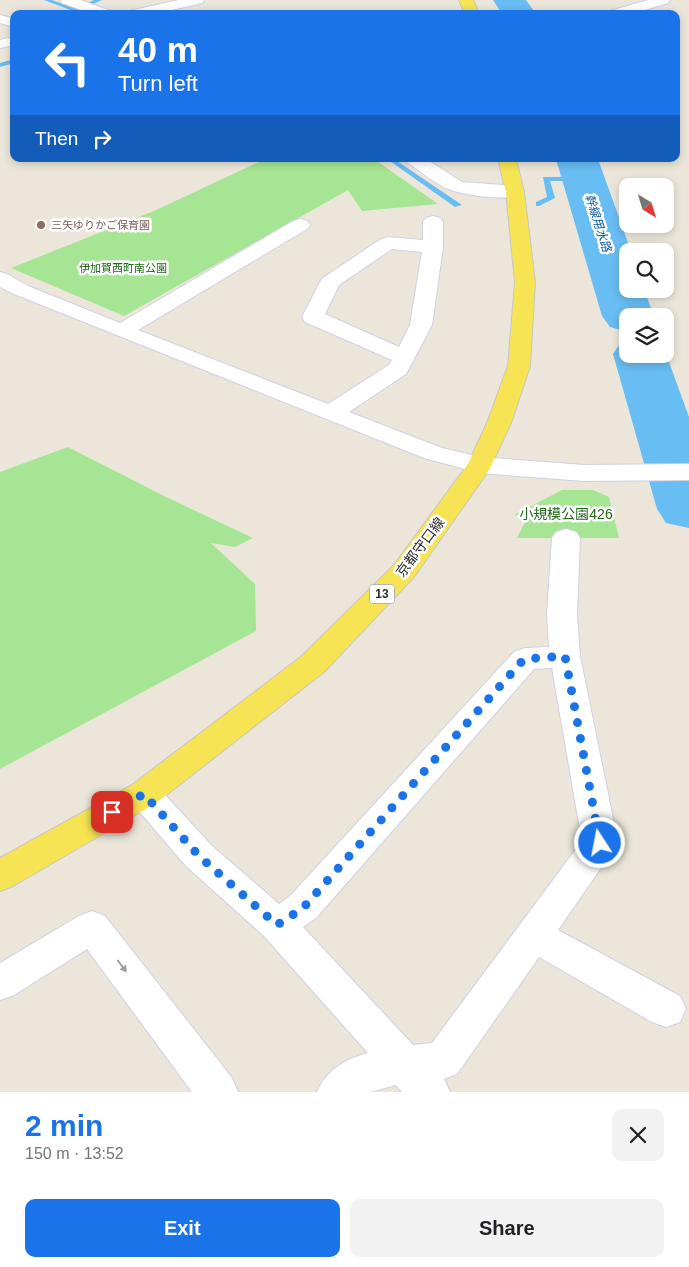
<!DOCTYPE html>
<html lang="en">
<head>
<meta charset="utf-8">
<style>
	:root { --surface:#fff; --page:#f2f2f2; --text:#202124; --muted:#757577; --accent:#1a73e8 }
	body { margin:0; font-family:Arial,"Noto Sans JP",sans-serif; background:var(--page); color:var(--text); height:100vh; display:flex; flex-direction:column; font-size:19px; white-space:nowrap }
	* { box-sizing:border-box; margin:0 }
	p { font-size:16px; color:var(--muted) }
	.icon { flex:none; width:28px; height:28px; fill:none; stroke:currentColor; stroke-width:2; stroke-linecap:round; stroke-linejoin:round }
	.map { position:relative; height:1092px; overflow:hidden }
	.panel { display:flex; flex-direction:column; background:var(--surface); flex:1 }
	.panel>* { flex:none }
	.banner { position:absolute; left:10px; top:10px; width:670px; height:152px; border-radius:10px; box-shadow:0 2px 8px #0003; background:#1a73e8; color:#fff; overflow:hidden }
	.needle { width:32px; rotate:142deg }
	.fabs { position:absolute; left:619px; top:178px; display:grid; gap:10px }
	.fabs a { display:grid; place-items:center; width:55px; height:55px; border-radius:10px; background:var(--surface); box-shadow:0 2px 8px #0003; font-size:25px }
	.pin { position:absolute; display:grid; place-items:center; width:42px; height:42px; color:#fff; margin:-21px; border-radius:10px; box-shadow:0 2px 8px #0006 }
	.me { position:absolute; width:55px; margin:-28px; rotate:349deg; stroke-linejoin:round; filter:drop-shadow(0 0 4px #0008) }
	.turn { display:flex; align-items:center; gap:18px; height:105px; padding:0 25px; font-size:22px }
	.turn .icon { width:65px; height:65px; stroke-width:2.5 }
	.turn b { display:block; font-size:35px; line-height:42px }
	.then { display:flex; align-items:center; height:48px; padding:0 25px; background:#0003; gap:10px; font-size:19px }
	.round { display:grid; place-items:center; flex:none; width:52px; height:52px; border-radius:10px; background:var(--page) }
	.headline { display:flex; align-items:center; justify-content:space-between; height:85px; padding:0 25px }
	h1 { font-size:30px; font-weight:800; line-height:38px; color:var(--accent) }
	.cta { display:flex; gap:10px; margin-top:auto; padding:10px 25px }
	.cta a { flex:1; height:58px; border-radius:10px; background:var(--accent); color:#fff; font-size:20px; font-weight:800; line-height:58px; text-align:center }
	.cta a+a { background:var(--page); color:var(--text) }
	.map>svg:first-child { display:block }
	.green { fill:#a6e594 }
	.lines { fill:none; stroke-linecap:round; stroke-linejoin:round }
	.stream { fill:#68bdf3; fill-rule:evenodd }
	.river { fill:#68bdf3; fill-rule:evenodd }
	.minor-casing { stroke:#cfd1e3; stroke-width:2 }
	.tertiary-casing { stroke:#cfd1e3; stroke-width:2 }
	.primary-casing { stroke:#c7c7c7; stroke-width:2 }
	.minor { fill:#fff; fill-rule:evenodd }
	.tertiary { fill:#fff; fill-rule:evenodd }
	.primary { fill:#f6e455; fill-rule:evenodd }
	.oneway { fill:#9f9f9f }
	.route { stroke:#1a73e8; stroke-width:9; stroke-dasharray:0 16.2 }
	.education-dot { fill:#8d6e63; stroke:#fff; stroke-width:2 }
	.labels { text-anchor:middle; stroke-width:5; stroke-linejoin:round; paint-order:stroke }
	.far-education-label { font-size:11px; fill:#785e54; stroke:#fff; text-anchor:start }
	.far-park-label { font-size:11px; fill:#1e6817; stroke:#fff }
	.far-water-label { font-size:12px; font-style:italic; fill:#08589e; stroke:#fff }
	.shield { fill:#fff; stroke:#696969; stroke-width:1 }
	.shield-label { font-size:12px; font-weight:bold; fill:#292929 }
	.park-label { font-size:14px; fill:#1e6817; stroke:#fff }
	.street-label { font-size:14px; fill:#292929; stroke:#fff }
</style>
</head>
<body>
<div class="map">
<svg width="689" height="1092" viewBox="0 0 689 1092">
	<rect width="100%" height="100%" fill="#ece6da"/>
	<path class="green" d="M265 159H374L438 204 362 211 348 190 124 316 11 268 154 211Z
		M68 447 164 496 253 538 235 547 211 543 255 584 256 631 0 769V472Z
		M562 490H593L609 497 619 538H517L528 516 514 515Z"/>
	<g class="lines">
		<path class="stream" d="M44 0H52L90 14H81Z
			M94 0H102L86 7 81 6Z
			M14 59V63L0 67V63Z
			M387 159H394L462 205 455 207Z
			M543 177H583L587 179 583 181H550L555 198 539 206H536V202L547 197Z"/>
		<path class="river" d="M493 0H526L536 14H502Z
			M556 159H598L631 251H628V289H644L654 316H628V332L610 327 602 316Z
			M628 341V354H665V351L689 417V528L666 523 657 509 613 354 621 342Z"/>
		<defs>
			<path id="minor" d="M60 0H80L111 11 113 14H92L62 3Z
				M648 0H670L668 3 631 14H608L610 11Z
				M0 15 14 19V27L0 23Z
				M405 159H426L462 182 515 186 522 188 524 192 522 196C504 200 468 196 451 190 436 185 421 171 408 163Z
				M433 216 440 218 443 222V247L432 325 406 374 349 412 442 448 480 457 584 465 689 464V480L584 481 480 473 424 458 14 294 0 287V272L7 274 28 286 120 323 293 221 300 219 307 221 310 225 307 229 138 330 328 404 389 365 392 360 305 322 302 317 320 282 323 278 381 239 388 237 423 240V222L426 218ZM392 249 422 252 410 325 399 347 325 314 339 285Z
				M566 529 576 532 580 538 577 614 580 656 618 843 558 930 680 996 686 1009 680 1022 666 1027 652 1022 539 957 457 1074 444 1079 450 1092H402L396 1085 370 1092H317C326 1071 346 1058 368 1053L264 936 186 866 132 803 127 794 132 785 144 781 156 785 212 846 279 904 290 896 514 652 525 648 549 647 547 614 552 538 556 532ZM552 668 582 841 432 1043 413 1045 303 927 316 918 534 669Z
				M92 911 105 916 232 1078 238 1092H192L87 949 14 995 0 1000V963L79 916Z"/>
			<path id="tertiary" d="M179 0H204L202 3 154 14H127L129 11Z
				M14 37V45L0 48V40Z"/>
			<path id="primary" d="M459 0H473L479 14H465Z
				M498 159H516L524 192 535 282 530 366 511 423 489 470 414 577 324 672 156 803 13 886 0 891V858L132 785 302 656 394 565 468 464 487 423 508 366 515 282 506 192Z"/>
		</defs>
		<use href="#minor" class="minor-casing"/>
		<use href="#tertiary" class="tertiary-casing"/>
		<use href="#primary" class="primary-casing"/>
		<use href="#minor" class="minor"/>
		<use href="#tertiary" class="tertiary"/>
		<use href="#primary" class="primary"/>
	</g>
	<defs><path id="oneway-solid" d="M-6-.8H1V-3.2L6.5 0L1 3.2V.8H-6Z" transform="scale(1.25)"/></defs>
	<use class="oneway" href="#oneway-solid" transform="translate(122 966) rotate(53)"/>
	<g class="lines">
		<path class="route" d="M112 812 144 794 199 856 277 925 303 908 524 659 565 656 600 843"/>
	</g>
	<circle class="education-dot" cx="41" cy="225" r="5"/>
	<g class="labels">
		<g class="far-education-label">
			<text x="51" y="229">三矢ゆりかご保育園</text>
		</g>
		<g class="far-park-label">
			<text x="123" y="272">伊加賀西町南公園</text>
		</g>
		<g class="far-water-label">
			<text transform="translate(598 223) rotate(72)" y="4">幹線用水路</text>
		</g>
		<rect class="shield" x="369.5" y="584.5" width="25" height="19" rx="4"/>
		<g class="shield-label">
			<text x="382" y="598">13</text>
		</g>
		<g class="park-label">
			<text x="566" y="519">小規模公園426</text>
		</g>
		<g class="street-label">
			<text transform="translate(420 547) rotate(-53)" y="5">京都守口線</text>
		</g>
	</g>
</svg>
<div class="fabs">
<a><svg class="needle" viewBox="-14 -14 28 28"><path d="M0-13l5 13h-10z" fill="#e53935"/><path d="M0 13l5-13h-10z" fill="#757577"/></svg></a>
<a><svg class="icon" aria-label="search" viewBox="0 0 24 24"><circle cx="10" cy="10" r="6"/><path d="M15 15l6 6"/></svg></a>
<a><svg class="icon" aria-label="layers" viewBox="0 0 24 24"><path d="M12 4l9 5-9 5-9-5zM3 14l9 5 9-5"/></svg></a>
</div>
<div class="pin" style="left:112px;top:812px;background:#d93025"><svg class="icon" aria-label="arrive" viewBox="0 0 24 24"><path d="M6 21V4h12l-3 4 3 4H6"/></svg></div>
<svg class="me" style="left:600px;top:843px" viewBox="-20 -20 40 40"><circle r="17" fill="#1a73e8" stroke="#fff" stroke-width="3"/><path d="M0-11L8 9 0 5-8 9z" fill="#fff"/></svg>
<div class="banner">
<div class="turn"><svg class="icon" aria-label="left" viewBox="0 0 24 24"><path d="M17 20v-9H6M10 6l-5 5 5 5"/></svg><div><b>40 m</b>Turn left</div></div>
<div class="then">Then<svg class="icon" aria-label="right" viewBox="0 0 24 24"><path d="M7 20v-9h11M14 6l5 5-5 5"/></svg></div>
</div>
</div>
<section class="panel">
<div class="headline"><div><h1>2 min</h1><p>150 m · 13:52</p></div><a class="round"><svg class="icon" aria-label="close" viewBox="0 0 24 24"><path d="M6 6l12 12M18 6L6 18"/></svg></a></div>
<div class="cta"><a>Exit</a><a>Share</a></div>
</section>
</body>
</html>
